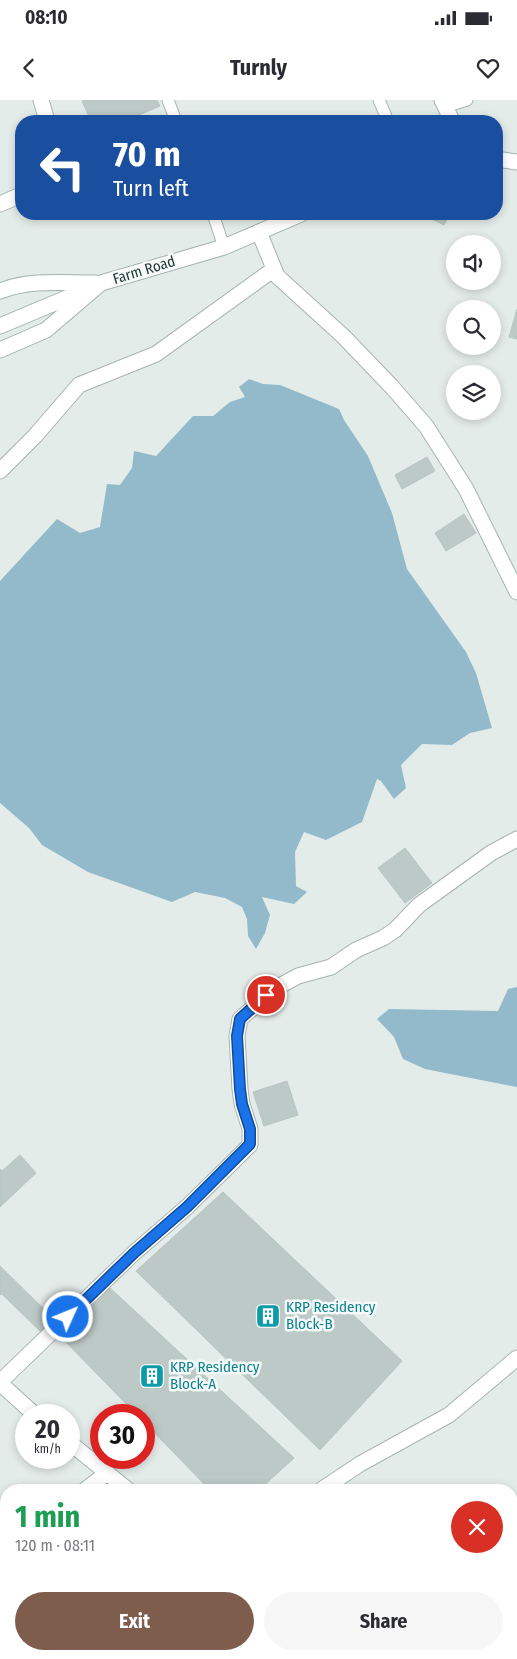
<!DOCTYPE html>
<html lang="en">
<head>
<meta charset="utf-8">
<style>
	:root { --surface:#fff; --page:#f7f7f7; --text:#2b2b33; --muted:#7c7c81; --accent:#7e5d4d }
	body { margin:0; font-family:"Fira Sans Condensed",sans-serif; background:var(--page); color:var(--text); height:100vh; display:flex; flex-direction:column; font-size:19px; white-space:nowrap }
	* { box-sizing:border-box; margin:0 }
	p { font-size:16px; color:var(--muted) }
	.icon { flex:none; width:28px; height:28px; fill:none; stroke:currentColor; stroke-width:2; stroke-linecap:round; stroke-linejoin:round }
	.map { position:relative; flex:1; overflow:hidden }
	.details { position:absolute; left:0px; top:1384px; width:518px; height:176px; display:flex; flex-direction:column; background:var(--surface); border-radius:20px 20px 0 0; box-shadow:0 2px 8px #0003 }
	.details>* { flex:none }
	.hud { position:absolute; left:15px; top:15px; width:488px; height:105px; border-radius:20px; box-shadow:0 2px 8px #0003; background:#1a4fa0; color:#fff; overflow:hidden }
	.fabs { position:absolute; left:446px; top:135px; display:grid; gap:10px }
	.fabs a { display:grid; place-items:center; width:55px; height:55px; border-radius:50%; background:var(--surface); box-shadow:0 2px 8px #0003; font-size:25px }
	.speed { position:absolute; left:15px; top:1304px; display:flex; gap:10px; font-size:25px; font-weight:700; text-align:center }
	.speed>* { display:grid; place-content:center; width:65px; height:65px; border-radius:50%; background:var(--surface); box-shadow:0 2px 8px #0003; line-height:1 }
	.speed small { font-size:12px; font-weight:400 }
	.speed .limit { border:8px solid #d22; background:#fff; color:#111 }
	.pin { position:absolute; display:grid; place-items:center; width:42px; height:42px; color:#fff; margin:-21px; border:2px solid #fff; border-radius:50%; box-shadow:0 1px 5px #0007 }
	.me { position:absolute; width:55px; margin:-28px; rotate:46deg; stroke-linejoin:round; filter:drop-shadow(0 0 4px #0008) }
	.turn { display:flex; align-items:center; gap:18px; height:105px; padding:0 15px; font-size:22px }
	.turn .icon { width:65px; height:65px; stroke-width:2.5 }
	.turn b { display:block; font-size:35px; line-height:42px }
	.round { display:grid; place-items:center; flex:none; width:52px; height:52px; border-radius:26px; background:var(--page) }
	.summary { display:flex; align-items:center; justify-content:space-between; height:85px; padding:0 15px }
	h1 { font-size:30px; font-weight:700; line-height:38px; color:#1e9e55 }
	.button { display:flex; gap:10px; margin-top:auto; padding:10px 15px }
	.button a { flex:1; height:58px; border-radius:30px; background:var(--accent); color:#fff; font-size:20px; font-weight:700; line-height:58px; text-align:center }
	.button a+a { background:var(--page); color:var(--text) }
	.status { display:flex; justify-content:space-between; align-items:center; height:35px; padding:0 25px; background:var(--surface); direction:ltr }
	.status svg { height:14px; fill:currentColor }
	header { display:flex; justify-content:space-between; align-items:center; height:65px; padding:0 15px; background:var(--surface); font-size:22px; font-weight:700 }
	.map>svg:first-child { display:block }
	.water { fill:#93bacb }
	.building { fill:#bdc9c6; stroke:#b7c5c1 }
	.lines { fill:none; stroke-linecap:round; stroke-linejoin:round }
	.lane-casing { stroke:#a7b4b1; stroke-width:13 }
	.street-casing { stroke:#a7b4b1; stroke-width:17 }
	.secondary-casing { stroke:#a1b4b0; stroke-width:17 }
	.lane { stroke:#fff; stroke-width:11 }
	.street { stroke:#fff; stroke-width:15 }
	.secondary { stroke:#fff; stroke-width:15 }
	.route-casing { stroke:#114b97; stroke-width:12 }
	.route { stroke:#1a73e8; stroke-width:9 }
	.labels { text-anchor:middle; stroke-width:5; stroke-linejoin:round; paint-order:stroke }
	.street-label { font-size:15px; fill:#263c39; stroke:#f5f9f7 }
	.culture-label { font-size:15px; fill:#0d838f; stroke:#f5f9f7; text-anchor:start }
</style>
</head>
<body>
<div class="status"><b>08:10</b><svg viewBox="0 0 49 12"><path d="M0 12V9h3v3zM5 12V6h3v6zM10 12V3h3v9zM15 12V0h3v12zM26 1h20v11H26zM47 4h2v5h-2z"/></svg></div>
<header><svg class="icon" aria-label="back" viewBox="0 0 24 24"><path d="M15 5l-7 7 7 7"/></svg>Turnly<svg class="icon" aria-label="heart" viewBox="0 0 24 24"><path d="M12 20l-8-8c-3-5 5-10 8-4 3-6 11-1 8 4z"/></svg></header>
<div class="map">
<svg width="517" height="1559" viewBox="0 0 517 1559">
	<rect width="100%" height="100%" fill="#e4ecea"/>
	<path class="water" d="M249 279 263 284 280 285 339 309 344 320 368 356 392 413 407 469 466 552 476 573 492 628 470 633 452 645 422 644 401 665 406 688 394 699 381 681 377 679 362 722 326 740 304 732 295 752 296 786 307 792 294 804 262 797 270 815 265 833 256 849 248 836 247 819 242 807 225 798 195 792 172 802 88 772 42 745 29 728 0 703V481L57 419 80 433 100 427 107 384 120 385 132 368 134 351 156 356 193 316H213L230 302 245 297 239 287Z
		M517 887V987L425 969 403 959 394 937 377 919 389 909 498 911 508 889Z"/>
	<path class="building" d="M84 0H157L160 6 125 21H91L82 1Z
		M430 114H450L444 125 428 117Z
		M517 209V239L509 237Z
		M427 357 435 371 402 389 395 375Z
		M464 414 476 433 446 451 435 433Z
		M405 748 432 783 405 803 378 768Z
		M287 981 298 1015 264 1026 253 992Z
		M20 1055 36 1073 0 1107V1069L2 1071Z
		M223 1092 402 1261 320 1350 136 1171Z
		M0 1166 54 1219 41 1232 2 1194 0 1195Z
		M110 1188 294 1358 259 1390H210L144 1322V1315H137L61 1237Z
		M6 1462V1501L0 1506V1467Z
		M512 1472 517 1476V1517L511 1513Z
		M0 1512 4 1517 6 1515V1554H59L52 1559H0Z
		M511 1522 517 1527V1547L507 1559H445L443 1557 445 1554H511Z
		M94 1554H130L136 1559H90Z
		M169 1554H211L207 1559H164Z"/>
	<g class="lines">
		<defs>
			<path id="lane" d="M168 0 176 21
				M379 0 388 21
				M454 0 445 7 467 0
				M213 114 224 147"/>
			<path id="street" d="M41 0 47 21
				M0 104 21 95
				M259 132 277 176 343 236 392 287 426 326 466 389 517 492
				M0 371 35 336 79 285 156 254 274 169
				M0 1282 134 1153 187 1107 250 1045V1029L242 1004 240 989 237 936 240 919 274 889 298 876 331 867 356 850 383 838 395 830 419 805 491 753 517 739
				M85 1390 107 1373
				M321 1390 360 1364 449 1315 517 1258
				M0 1452 6 1447
				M320 1559 326 1554"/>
			<path id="secondary" d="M442 0 452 21
				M496 59 517 62
				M0 191C30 179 63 183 95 183
				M0 226 88 189
				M0 250 46 230 101 183 224 147 301 114
				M0 1283 35 1315
				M69 1342 128 1390
				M332 1554 341 1559"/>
		</defs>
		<use href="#lane" class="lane-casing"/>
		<use href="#street" class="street-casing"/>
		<use href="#secondary" class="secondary-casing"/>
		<use href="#lane" class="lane"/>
		<use href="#street" class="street"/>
		<use href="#secondary" class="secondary"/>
	</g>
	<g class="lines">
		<defs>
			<path id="route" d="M68 1217 134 1153 187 1107 250 1044V1029L242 1004 240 989 237 936 240 919 266 895"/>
		</defs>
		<use href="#route" class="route-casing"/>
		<use href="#route" class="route"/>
	</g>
	<defs>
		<symbol id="building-square" viewBox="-11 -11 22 22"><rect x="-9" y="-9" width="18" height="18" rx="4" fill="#0f9aa8" stroke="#f5f9f7"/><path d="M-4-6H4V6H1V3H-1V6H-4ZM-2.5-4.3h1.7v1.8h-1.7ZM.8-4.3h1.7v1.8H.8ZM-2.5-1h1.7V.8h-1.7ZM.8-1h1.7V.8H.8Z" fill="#fff"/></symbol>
	</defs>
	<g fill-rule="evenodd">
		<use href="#building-square" x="254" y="1202" width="28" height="28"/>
		<use href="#building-square" x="138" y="1262" width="28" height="28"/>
	</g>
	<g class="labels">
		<g class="street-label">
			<text transform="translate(144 170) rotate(-17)" y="5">Farm Road</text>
		</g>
		<g class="culture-label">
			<text x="286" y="1212">KRP Residency<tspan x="286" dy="17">Block-B</tspan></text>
			<text x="170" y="1272">KRP Residency<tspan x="170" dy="17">Block-A</tspan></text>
		</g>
	</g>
</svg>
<div class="fabs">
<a><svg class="icon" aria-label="sound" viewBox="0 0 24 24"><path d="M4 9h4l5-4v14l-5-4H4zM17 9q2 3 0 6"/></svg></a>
<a><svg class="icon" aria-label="search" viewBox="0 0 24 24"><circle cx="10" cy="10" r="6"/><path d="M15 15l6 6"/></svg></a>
<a><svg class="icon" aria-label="layers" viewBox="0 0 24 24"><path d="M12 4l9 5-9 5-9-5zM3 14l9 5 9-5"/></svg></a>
</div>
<div class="speed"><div>20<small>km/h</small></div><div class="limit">30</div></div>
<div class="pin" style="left:266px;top:895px;background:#d93025"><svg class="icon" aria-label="arrive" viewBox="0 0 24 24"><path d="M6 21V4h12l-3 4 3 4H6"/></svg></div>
<svg class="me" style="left:68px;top:1217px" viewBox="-20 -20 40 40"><circle r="17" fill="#1a73e8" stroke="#fff" stroke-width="3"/><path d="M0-11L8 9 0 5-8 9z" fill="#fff"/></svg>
<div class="hud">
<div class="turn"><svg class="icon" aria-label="left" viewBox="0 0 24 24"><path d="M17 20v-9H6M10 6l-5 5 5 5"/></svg><div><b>70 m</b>Turn left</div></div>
</div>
<section class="details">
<div class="summary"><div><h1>1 min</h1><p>120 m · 08:11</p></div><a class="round" style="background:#d93025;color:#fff"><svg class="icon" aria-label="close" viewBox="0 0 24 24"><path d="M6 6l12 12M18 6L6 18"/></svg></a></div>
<div class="button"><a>Exit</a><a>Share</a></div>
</section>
</div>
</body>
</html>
